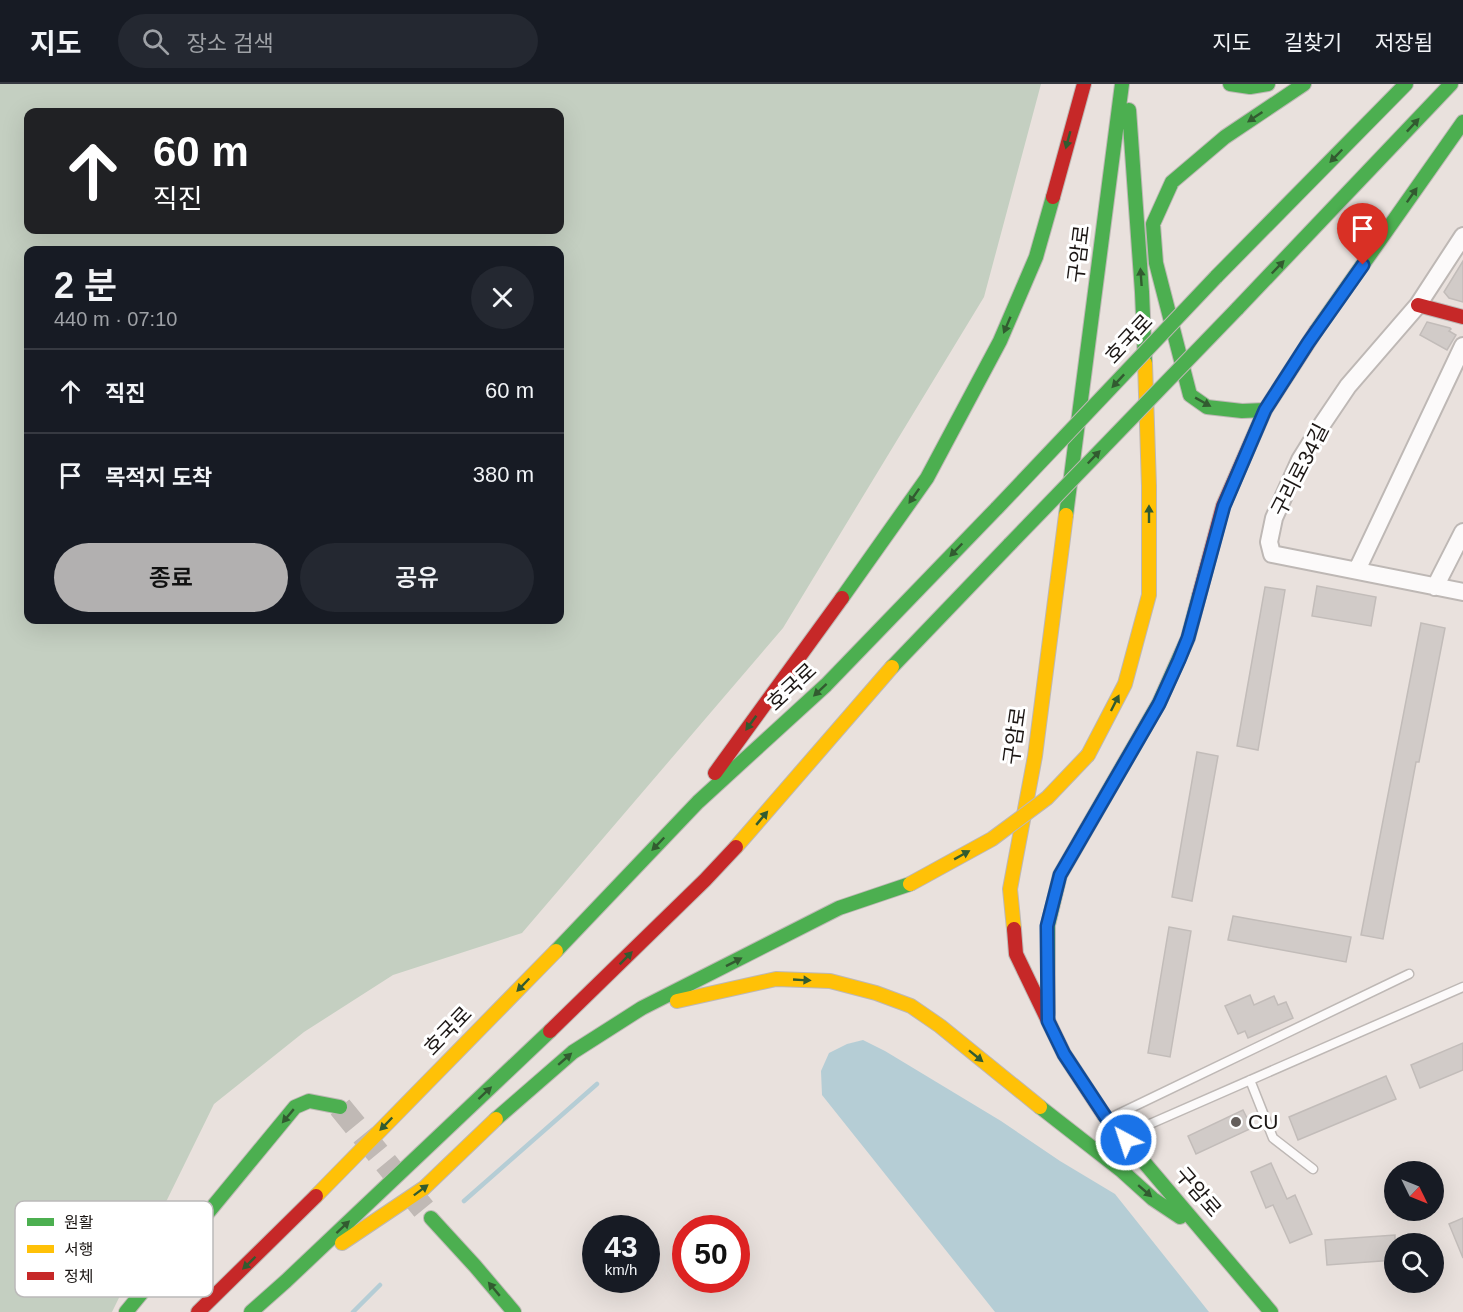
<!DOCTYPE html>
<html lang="ko">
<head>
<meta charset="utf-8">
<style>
	:root { --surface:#171b24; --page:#242831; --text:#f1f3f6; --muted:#9ea1a6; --line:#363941; --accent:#b2b0b0 }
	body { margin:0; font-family:Helvetica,"Noto Sans KR",sans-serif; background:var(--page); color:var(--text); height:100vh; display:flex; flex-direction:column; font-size:22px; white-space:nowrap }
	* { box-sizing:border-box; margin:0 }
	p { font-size:20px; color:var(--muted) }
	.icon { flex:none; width:33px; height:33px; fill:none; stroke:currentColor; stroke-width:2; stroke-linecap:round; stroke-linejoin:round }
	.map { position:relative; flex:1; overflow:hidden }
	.sheet { position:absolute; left:24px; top:162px; width:540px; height:378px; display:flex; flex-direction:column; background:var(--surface); border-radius:12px; box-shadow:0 6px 24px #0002 }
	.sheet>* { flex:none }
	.top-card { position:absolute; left:24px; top:24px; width:540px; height:126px; border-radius:12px; box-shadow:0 6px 24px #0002; background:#202124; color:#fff; overflow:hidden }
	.needle { width:39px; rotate:133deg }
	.tools { position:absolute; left:1384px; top:1077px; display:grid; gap:12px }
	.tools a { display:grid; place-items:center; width:60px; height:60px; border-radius:50%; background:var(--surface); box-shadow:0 6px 24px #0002; font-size:30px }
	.speed { position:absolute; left:582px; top:1131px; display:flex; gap:12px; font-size:30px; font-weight:700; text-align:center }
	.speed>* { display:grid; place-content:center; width:78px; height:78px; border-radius:50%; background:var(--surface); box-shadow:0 6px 24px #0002; line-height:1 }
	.speed small { font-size:15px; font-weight:400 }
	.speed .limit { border:9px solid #d22; background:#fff; color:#111 }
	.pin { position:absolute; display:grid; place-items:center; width:51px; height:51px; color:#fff; margin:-62px -26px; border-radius:50% 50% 50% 0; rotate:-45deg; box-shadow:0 0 6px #0007 }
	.pin .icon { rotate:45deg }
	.me { position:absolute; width:66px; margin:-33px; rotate:320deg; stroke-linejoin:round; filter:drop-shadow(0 0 4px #0008) }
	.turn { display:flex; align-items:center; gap:21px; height:126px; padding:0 30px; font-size:27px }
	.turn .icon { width:78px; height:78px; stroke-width:2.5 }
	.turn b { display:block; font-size:42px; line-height:51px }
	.round { display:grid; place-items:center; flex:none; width:63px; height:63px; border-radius:32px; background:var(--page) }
	.overview { display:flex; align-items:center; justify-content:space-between; height:102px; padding:0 30px }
	h1 { font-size:36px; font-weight:600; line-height:45px }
	.action { display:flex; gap:12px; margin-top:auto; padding:12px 30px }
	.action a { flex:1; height:69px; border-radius:36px; background:var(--accent); color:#111; font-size:24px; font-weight:600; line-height:69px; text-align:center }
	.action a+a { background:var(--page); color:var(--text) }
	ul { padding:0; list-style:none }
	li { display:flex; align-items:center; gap:18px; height:84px; padding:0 30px; border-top:2px solid var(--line) }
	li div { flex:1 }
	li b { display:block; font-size:22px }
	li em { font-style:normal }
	header { display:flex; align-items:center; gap:36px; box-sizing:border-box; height:84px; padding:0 30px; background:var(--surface); border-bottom:2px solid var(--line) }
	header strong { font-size:28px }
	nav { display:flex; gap:33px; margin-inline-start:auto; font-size:21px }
	.search { width:420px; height:54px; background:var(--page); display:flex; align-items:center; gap:15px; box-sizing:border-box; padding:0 21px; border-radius:33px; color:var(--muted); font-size:22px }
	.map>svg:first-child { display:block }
	.green { fill:#c4cfc1; fill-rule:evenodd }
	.water { fill:#b5cdd5 }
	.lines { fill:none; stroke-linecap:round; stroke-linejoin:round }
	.stream { stroke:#b5cdd5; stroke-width:4.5 }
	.building { fill:#d1cbc8; stroke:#c2bcb9; stroke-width:1.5 }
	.secondary-tunnel { stroke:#c0b9b5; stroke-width:24; stroke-dasharray:24 12; stroke-linecap:butt }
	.lane-casing { stroke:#beb8b5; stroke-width:11 }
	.street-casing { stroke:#beb8b5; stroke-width:20 }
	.fast-casing { stroke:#beb8b5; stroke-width:16 }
	.slow-casing { stroke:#beb8b5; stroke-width:16 }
	.jam-casing { stroke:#beb8b5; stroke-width:16 }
	.lane { stroke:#fcfafa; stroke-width:8 }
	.street { stroke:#fcfafa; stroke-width:16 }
	.fast { stroke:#4caf50; stroke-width:14 }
	.slow { stroke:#ffc107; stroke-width:14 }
	.jam { stroke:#c62828; stroke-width:14 }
	.fast-bridge-casing { stroke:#beb8b5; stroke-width:16; stroke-linecap:butt }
	.slow-bridge-casing { stroke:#beb8b5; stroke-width:16; stroke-linecap:butt }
	.fast-bridge { stroke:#4caf50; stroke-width:14 }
	.slow-bridge { stroke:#ffc107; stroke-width:14 }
	.oneway { fill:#325b30 }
	.route-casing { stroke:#114b97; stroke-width:15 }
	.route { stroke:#1a73e8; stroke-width:10 }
	.poi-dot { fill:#645e5b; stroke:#fff; stroke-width:2 }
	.labels { text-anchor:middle; stroke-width:6; stroke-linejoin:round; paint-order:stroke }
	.street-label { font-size:21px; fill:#1c1715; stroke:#fff }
	.poi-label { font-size:21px; fill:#1c1715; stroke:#fff; text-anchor:start }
	.key { fill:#fff; stroke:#bbb9b9; stroke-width:1.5 }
	.key-label { font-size:16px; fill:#1c1715 }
</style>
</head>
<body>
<header>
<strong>지도</strong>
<div class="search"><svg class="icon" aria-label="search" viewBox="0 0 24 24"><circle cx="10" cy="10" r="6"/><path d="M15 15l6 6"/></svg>장소 검색</div>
<nav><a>지도</a><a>길찾기</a><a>저장됨</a></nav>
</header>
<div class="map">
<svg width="1463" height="1228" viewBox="0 0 1463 1228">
	<rect width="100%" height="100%" fill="#e9e1dd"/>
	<path class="green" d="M0 0H1041L984 213 783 544 522 849 393 891 304 948 214 1020 112 1228H0ZM28 28H560V146H28ZM28 166H560V536H28Z"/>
	<path class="water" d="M863 956 885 967 1001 1037 1060 1077 1115 1110 1209 1228H995L822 1011 821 987 829 969 847 960Z"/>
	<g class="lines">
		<path class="stream" d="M464 1117 597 1000
			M353 1228 380 1201"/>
	</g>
	<path class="building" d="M1463 177V218L1449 214 1444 208Z
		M1427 238 1450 244 1451 245 1449 247 1456 251 1447 266 1420 251Z
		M1317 502 1376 513 1371 542 1312 532Z
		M1265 503 1285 506 1258 666 1237 662Z
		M1421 539 1445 544 1419 678H1416L1383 855 1361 851Z
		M1197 668 1218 672 1192 817 1172 813Z
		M1233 832 1351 853 1346 878 1228 856Z
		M1169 843 1191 847 1170 973 1148 969Z
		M1250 911 1254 921 1274 912 1278 921 1286 918 1293 934 1248 954 1245 947 1238 950 1225 922Z
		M1463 959V986L1420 1004 1411 981Z
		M1386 992 1396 1015 1298 1056 1289 1033Z
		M1243 1026 1252 1044 1196 1070 1188 1052Z
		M1271 1079 1287 1115 1295 1111 1312 1150 1290 1159 1273 1121 1266 1124 1251 1088Z
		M1463 1134V1174L1449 1140Z
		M1395 1151V1176L1327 1181 1325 1156Z"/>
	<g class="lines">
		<path class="secondary-tunnel" d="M340 1023 431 1134"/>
		<defs>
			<path id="lane" d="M1250 996 1273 1054 1313 1085
				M1110 1034 1409 890
				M1126 1056 1150 1040 1463 903"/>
			<path id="street" d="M1463 152 1418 221 1348 302 1323 339 1300 376 1274 434 1269 458 1272 470 1463 508
				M1357 486 1463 262
				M1435 503 1463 448"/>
			<path id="fast" d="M1230 0 1250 3 1268 0
				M1129 26 1142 208 1145 279
				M1216 193 1406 0
				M1237 225 1451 0
				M1316 247 1463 38
				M1265 326 1242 327 1207 323 1190 311 1156 179 1153 140 1172 98 1225 53 1304 0
				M1066 431 1122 0
				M842 514 927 394 1000 257 1036 173 1053 113
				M892 583 1010 460
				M556 867 698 718 826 601 997 424
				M1048 929V841L1060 791 1159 619 1188 554 1199 512
				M1040 1023 1122 1087 1153 1115 1180 1133
				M1104 1031 1271 1228
				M496 1035 573 968 642 924 839 824 910 800
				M431 1134 475 1182 514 1228
				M126 1228 295 1023 309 1017 340 1023
				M251 1228 286 1197 550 947"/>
			<path id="slow" d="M1088 671 1125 600 1149 511V402L1145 279
				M736 763 892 583
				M1014 845 1010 805 1035 672 1066 431
				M677 917 776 895 830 897 876 909 911 922 940 942 1040 1023
				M316 1112 556 867
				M342 1159 424 1104 496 1035"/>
			<path id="jam" d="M1053 113 1084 0
				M1418 221 1463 233
				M1199 512 1223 422 1265 326 1316 247
				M715 689 842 514
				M1014 845 1016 870 1064 970 1104 1031
				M550 947 705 796 736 763
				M198 1228 316 1112"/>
		</defs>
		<use href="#lane" class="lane-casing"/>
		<use href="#street" class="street-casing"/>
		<use href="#fast" class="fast-casing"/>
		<use href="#slow" class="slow-casing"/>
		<use href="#jam" class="jam-casing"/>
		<use href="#lane" class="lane"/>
		<use href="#street" class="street"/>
		<use href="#fast" class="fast"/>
		<use href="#slow" class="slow"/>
		<use href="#jam" class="jam"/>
		<defs>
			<path id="fast-bridge" d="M997 424 1216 193
				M1010 460 1237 225"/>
			<path id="slow-bridge" d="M910 800 992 755 1047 714 1088 671"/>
		</defs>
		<use href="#fast-bridge" class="fast-bridge-casing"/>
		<use href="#slow-bridge" class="slow-bridge-casing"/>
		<use href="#fast-bridge" class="fast-bridge"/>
		<use href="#slow-bridge" class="slow-bridge"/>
	</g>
	<defs><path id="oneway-solid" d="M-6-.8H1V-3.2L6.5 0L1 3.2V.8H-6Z" transform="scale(1.5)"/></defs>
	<g class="oneway">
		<use href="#oneway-solid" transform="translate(1255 33) rotate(146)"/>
		<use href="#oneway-solid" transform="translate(1413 41) rotate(-47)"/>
		<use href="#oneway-solid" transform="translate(1068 56) rotate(105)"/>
		<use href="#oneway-solid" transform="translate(1336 72) rotate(134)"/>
		<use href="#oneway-solid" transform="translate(1412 111) rotate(-55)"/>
		<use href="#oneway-solid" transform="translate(1278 183) rotate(-46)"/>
		<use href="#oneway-solid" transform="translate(1141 193) rotate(-94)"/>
		<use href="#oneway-solid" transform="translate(1007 241) rotate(113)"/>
		<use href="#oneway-solid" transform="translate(1118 297) rotate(133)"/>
		<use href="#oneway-solid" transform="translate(1203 318) rotate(29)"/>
		<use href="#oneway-solid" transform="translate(1094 373) rotate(-46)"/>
		<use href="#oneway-solid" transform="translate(914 412) rotate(125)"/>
		<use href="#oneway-solid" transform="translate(1149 430) rotate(-90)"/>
		<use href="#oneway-solid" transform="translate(956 466) rotate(134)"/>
		<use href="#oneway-solid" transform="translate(820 606) rotate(137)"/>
		<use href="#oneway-solid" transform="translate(1115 619) rotate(-63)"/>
		<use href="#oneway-solid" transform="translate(751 639) rotate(126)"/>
		<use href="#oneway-solid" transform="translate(762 734) rotate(-50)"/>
		<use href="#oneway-solid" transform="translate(658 760) rotate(134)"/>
		<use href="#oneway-solid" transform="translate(962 771) rotate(-29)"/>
		<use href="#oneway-solid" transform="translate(626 874) rotate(-45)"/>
		<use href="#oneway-solid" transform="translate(734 878) rotate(-27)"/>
		<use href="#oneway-solid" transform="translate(802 896) rotate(3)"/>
		<use href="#oneway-solid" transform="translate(523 901) rotate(134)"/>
		<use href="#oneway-solid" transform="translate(976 972) rotate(39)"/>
		<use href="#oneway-solid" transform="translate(565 975) rotate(-41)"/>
		<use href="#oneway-solid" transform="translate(485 1009) rotate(-43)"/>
		<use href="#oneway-solid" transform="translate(288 1032) rotate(130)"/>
		<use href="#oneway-solid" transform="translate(386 1040) rotate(134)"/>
		<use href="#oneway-solid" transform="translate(421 1106) rotate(-37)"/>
		<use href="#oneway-solid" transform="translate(1145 1107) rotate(41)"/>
		<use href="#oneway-solid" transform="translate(343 1143) rotate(-43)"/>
		<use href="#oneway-solid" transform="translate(249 1179) rotate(136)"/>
		<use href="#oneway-solid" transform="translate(494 1205) rotate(-130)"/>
	</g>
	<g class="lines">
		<defs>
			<path id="route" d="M1126 1056 1107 1035 1064 970 1048 937 1047 842 1060 791 1159 620 1179 576 1188 554 1224 422 1265 326 1308 259 1363 181"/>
		</defs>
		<use href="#route" class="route-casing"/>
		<use href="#route" class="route"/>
	</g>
	<circle class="poi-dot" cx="1236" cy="1038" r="6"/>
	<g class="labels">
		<g class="street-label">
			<text transform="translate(1079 170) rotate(-83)" y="7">구암로</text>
			<text transform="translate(1129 255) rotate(-47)" y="7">호국로</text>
			<text transform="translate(1300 386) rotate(-63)" y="7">구리로34길</text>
			<text transform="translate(792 603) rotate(-43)" y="7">호국로</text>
			<text transform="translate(1015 652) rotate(-82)" y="7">구암로</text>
			<text transform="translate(448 947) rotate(-46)" y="7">호국로</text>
			<text transform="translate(1198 1108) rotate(49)" y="7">구암로</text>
		</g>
		<g class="poi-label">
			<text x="1248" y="1045">CU</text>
		</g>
	</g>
	<rect x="15" y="1117" width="198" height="96" rx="9" class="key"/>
	<rect x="27" y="1134" width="27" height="8" fill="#4caf50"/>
	<rect x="27" y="1161" width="27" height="8" fill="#ffc107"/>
	<rect x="27" y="1188" width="27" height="8" fill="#c62828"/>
	<g class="key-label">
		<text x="64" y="1144">원활</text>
		<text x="64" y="1171">서행</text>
		<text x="64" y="1198">정체</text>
	</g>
</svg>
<div class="tools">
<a><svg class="needle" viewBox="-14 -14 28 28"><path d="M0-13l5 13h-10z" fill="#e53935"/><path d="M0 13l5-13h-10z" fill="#9ea1a6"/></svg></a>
<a><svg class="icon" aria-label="search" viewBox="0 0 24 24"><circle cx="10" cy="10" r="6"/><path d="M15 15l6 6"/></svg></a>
</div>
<div class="speed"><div>43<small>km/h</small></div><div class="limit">50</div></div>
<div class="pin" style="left:1363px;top:181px;background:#d93025"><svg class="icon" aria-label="arrive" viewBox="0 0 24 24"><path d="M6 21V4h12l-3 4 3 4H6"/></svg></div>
<svg class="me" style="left:1126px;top:1056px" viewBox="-20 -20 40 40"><circle r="17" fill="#1a73e8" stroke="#fff" stroke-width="3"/><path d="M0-11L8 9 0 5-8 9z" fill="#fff"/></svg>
<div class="top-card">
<div class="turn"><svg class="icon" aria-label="ahead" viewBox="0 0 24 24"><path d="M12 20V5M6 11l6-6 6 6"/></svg><div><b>60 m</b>직진</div></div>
</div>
<section class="sheet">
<div class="overview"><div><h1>2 분</h1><p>440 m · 07:10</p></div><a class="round"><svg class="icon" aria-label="close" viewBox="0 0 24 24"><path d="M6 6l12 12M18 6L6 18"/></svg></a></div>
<ul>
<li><svg class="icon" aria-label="ahead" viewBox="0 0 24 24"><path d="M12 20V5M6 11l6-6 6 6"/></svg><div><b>직진</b></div><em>60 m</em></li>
<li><svg class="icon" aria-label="arrive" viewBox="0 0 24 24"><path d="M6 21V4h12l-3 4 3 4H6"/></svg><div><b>목적지 도착</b></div><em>380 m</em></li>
</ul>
<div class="action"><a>종료</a><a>공유</a></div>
</section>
</div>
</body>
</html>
